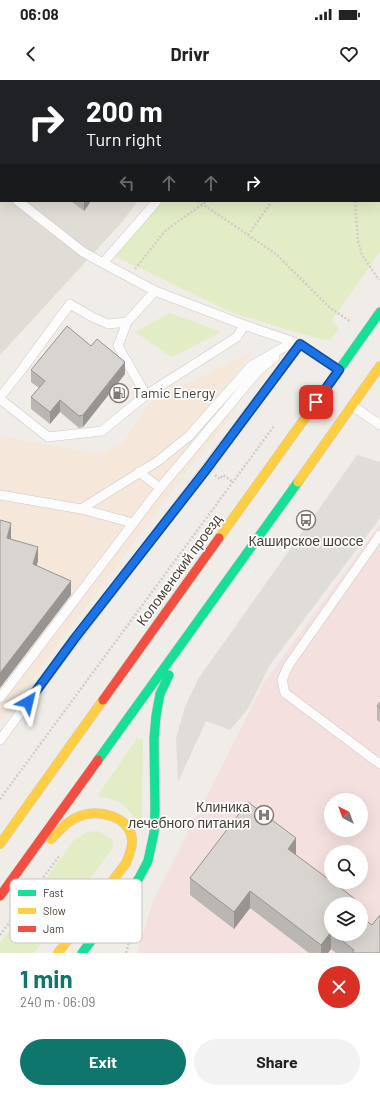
<!DOCTYPE html>
<html lang="en">
<head>
<meta charset="utf-8">
<style>
	:root { --surface:#fff; --page:#f2f2f2; --text:#222; --muted:#767676; --accent:#0f766e }
	body { margin:0; font-family:Barlow,sans-serif; background:var(--page); color:var(--text); height:100vh; display:flex; flex-direction:column; font-size:15px; white-space:nowrap }
	* { box-sizing:border-box; margin:0 }
	p { font-size:13px; color:var(--muted) }
	.icon { flex:none; width:22px; height:22px; fill:none; stroke:currentColor; stroke-width:2; stroke-linecap:round; stroke-linejoin:round }
	.map { position:relative; height:873px; overflow:hidden }
	.sheet { display:flex; flex-direction:column; background:var(--surface); flex:1 }
	.sheet>* { flex:none }
	.guide { position:absolute; left:0px; top:0px; width:380px; height:122px; box-shadow:0 4px 16px #0002; background:#202124; color:#fff; overflow:hidden }
	.needle { width:26px; rotate:319deg }
	.tools { position:absolute; left:324px; top:713px; display:grid; gap:8px }
	.tools a { display:grid; place-items:center; width:44px; height:44px; border-radius:50%; background:var(--surface); box-shadow:0 4px 16px #0002; font-size:20px }
	.pin { position:absolute; display:grid; place-items:center; width:34px; height:34px; color:#fff; margin:-17px; border-radius:8px; box-shadow:0 2px 6px #0006 }
	.me { position:absolute; width:44px; margin:-22px; rotate:37deg; stroke-linejoin:round; filter:drop-shadow(0 0 3px #0008) }
	.turn { display:flex; align-items:center; gap:14px; height:84px; padding:0 20px; font-size:18px }
	.turn .icon { width:52px; height:52px; stroke-width:2.5 }
	.turn b { display:block; font-size:28px; line-height:34px }
	.lanes { display:flex; align-items:center; height:38px; padding:0 20px; background:#0003; justify-content:center; gap:20px; direction:ltr }
	.lanes .off { opacity:.35 }
	.round { display:grid; place-items:center; flex:none; width:42px; height:42px; border-radius:21px; background:var(--page) }
	.overview { display:flex; align-items:center; justify-content:space-between; height:68px; padding:0 20px }
	h1 { font-size:24px; font-weight:700; line-height:30px; color:var(--accent) }
	.button { display:flex; gap:8px; margin-top:auto; padding:8px 20px }
	.button a { flex:1; height:46px; border-radius:24px; background:var(--accent); color:#fff; font-size:16px; font-weight:700; line-height:46px; text-align:center }
	.button a+a { background:var(--page); color:var(--text) }
	.status { display:flex; justify-content:space-between; align-items:center; height:28px; padding:0 20px; background:var(--surface); direction:ltr }
	.status svg { height:11px; fill:currentColor }
	header { display:flex; justify-content:space-between; align-items:center; height:52px; padding:0 20px; background:var(--surface); font-size:18px; font-weight:700 }
	.map>svg:first-child { display:block }
	.commercial { fill:#f5e7da }
	.industrial { fill:#e0dcd6 }
	.medical { fill:#f4e1df; fill-rule:evenodd }
	.green { fill:#e2edc5 }
	.parking { fill:#e0dcd8 }
	.lines { fill:none; stroke-linecap:round; stroke-linejoin:round }
	.lane-casing { stroke:#cdc9c4; stroke-width:10 }
	.fast-casing { stroke:#d2cbc0; stroke-width:10 }
	.slow-casing { stroke:#d2cbc0; stroke-width:10 }
	.jam-casing { stroke:#d2cbc0; stroke-width:10 }
	.path { stroke:#d1cdc9; stroke-width:2.5; stroke-dasharray:2 2; stroke-linecap:butt }
	.lane { stroke:#fdfcfc; stroke-width:9 }
	.fast { stroke:#16e098; stroke-width:9 }
	.slow { stroke:#ffcf43; stroke-width:9 }
	.jam { stroke:#f24e42; stroke-width:9 }
	.wall { fill:#bab6b2 }
	.shaded-wall { fill:#979491 }
	.building { fill:#d8d4cf; stroke:#979491 }
	.route-casing { stroke:#114b97; stroke-width:10 }
	.route { stroke:#1a73e8; stroke-width:7 }
	.labels { text-anchor:middle; stroke-width:3.5; stroke-linejoin:round; paint-order:stroke }
	.poi-label { font-size:14px; fill:#483e34; stroke:#fff; text-anchor:start }
	.street-label { font-size:14px; fill:#483e34; stroke:#fff }
	.key { fill:#fff; stroke:#c8c5c2; stroke-width:1 }
	.key-label { font-size:11px; fill:#483e34 }
</style>
</head>
<body>
<div class="status"><b>06:08</b><svg viewBox="0 0 49 12"><path d="M0 12V9h3v3zM5 12V6h3v6zM10 12V3h3v9zM15 12V0h3v12zM26 1h20v11H26zM47 4h2v5h-2z"/></svg></div>
<header><svg class="icon" aria-label="back" viewBox="0 0 24 24"><path d="M15 5l-7 7 7 7"/></svg>Drivr<svg class="icon" aria-label="heart" viewBox="0 0 24 24"><path d="M12 20l-8-8c-3-5 5-10 8-4 3-6 11-1 8 4z"/></svg></header>
<div class="map">
<svg width="380" height="873" viewBox="0 0 380 873">
	<rect width="100%" height="100%" fill="#f0ede8"/>
	<path class="commercial" d="M253 271 214 322 232 335 190 387 0 642V356L98 374 122 364 150 322Z"/>
	<path class="industrial" d="M0 0H230L1 1V121H138L122 142 0 275Z"/>
	<path class="medical" d="M380 444V873H137L153 821 265 601ZM331 720H361V750H331ZM331 772H361V802H331ZM331 824H361V854H331Z"/>
	<path class="green" d="M245 0H380V172L332 240 339 249 331 260 319 259 233 233 110 174 152 121H379V1H244Z
		M170 233 221 252 172 277 135 252Z
		M137 658 143 659 142 752C137 747 135 742 132 736 126 723 113 718 100 717L98 715Z
		M98 751 113 760 112 769 34 873H0V863L73 761 87 752Z"/>
	<path class="parking" d="M357 375 380 382V438L270 585 248 629 230 650 206 641 178 702 176 658 185 627 198 599Z"/>
	<g class="lines">
		<defs>
			<path id="lane" d="M249 1 250 0
				M0 107 1 108
				M18 121 83 172 103 183 155 211 244 245 300 264 339 290
				M103 183 157 121
				M127 242 118 266 146 315
				M0 317 20 292 70 224 92 237 108 244 127 242 155 211
				M0 319 48 357 102 351 146 315 237 257 244 245
				M353 326 380 345
				M160 408 258 291 275 277
				M0 415 81 429 133 443
				M81 429 158 381 189 356 251 286 293 262
				M380 455 288 586 282 600 285 613 380 684
				M0 618 160 408 139 392
				M0 660C98 527 201 397 300 264"/>
			<path id="fast" d="M310 331 380 232
				M98 680 298 402
				M82 873 139 798 148 781 154 753 155 730 154 659 156 636 160 614 169 595"/>
			<path id="slow" d="M298 402 380 286
				M219 458 310 331
				M51 759C59 751 68 740 80 736 99 729 129 736 132 759 133 767 129 776 126 783L58 873
				M0 764 103 620"/>
			<path id="jam" d="M103 620 219 458
				M0 816 98 680"/>
		</defs>
		<use href="#lane" class="lane-casing"/>
		<use href="#fast" class="fast-casing"/>
		<use href="#slow" class="slow-casing"/>
		<use href="#jam" class="jam-casing"/>
		<path class="path" d="M346 1V0
			M358 1V0
			M379 34H380
			M198 121 276 174 329 227 351 242
			M355 121 358 161 362 175 379 200
			M248 155 272 121
			M135 189 165 151 207 121
			M215 395 220 399 223 395 233 402
			M0 719 274 346
			M0 855 60 775
			M126 873C129 862 132 853 126 843"/>
		<use href="#lane" class="lane"/>
		<use href="#fast" class="fast"/>
		<use href="#slow" class="slow"/>
		<use href="#jam" class="jam"/>
	</g>
	<path class="wall" d="M76 0H183L182 1H77Z
		M0 6 1 7V68L0 67Z
		M71 121H91L84 131Z
		M31 290 125 294 83 347 79 348 60 332 50 344 31 329V317L39 308 31 302Z
		M380 622V642L377 640V626Z
		M296 775 355 824H331V854H361L380 873H336L331 869 328 873H309L250 828 234 849 190 815V798Z"/>
	<path class="shaded-wall" d="M172 0H183L182 1H171Z
		M84 121H91L84 131Z
		M125 282V294L83 347V335Z
		M60 320V332L50 344V332Z
		M11 443V458L7 473V458Z
		M38 467V481L33 499V484Z
		M71 501V515L0 608V593Z
		M296 758V775L288 769Z
		M250 811V828L234 849V832Z
		M355 819V824H351Z
		M331 852V869L328 873H321V865Z"/>
	<path class="building" d="M95 0H172L171 1H97Z
		M0 6 1 7V53L0 52Z
		M67 246 91 266 97 259 125 282 83 335 79 336 60 320 50 332 31 317 45 301 31 290Z
		M0 440 11 443 7 458 38 467 33 484 71 501 0 593Z
		M380 622V628L377 626Z
		M248 722 296 758 288 769 331 801V802H333L355 819 351 824H331V852L321 865 250 811 234 832 190 798Z
		M380 835V873H352L354 870 334 854H361V837L372 845Z"/>
	<g class="lines">
		<defs>
			<path id="route" d="M28 622 75 558 206 390 300 264 339 290 316 322"/>
		</defs>
		<use href="#route" class="route-casing"/>
		<use href="#route" class="route"/>
	</g>
	<defs>
		<symbol id="fuel-ring" viewBox="-11 -11 22 22"><circle r="9.5" fill="#fff" stroke="#837b73" stroke-width="1.5"/><path d="M-5.5-6h7V0h2V4h1.3V-2.5L3-4.5l.8-.8L6-3V5H2.5V1h-1V6h-7ZM-4.2-4.7v3.2H.2V-4.7Z" fill="#837b73"/></symbol>
		<symbol id="bus-ring" viewBox="-11 -11 22 22"><circle r="9.5" fill="#fff" stroke="#837b73" stroke-width="1.5"/><path d="M-5-6H5V4H4V6H2V4H-2V6H-4V4H-5ZM-3.5-4V0h7V-4ZM-3.5 1.2v1.5H-2V1.2ZM2 1.2v1.5H3.5V1.2Z" fill="#837b73"/></symbol>
		<symbol id="hospital-ring" viewBox="-11 -11 22 22"><circle r="9.5" fill="#fff" stroke="#837b73" stroke-width="1.5"/><path d="M-5-5h3v3.5h4V-5h3V5h-3V1.5h-4V5h-3Z" fill="#837b73"/></symbol>
	</defs>
	<g fill-rule="evenodd">
		<use href="#fuel-ring" x="108" y="302" width="22" height="22"/>
		<use href="#bus-ring" x="295" y="429" width="22" height="22"/>
		<use href="#hospital-ring" x="253" y="724" width="22" height="22"/>
	</g>
	<g class="labels">
		<g class="poi-label">
			<text x="133" y="318">Tamic Energy</text>
			<text x="306" y="466" text-anchor="middle">Каширское шоссе</text>
			<text x="250" y="732" text-anchor="end">Клиника<tspan x="250" dy="16">лечебного питания</tspan></text>
		</g>
		<g class="street-label">
			<text transform="translate(179 490) rotate(-54)" y="5">Коломенский проезд</text>
		</g>
	</g>
	<rect x="10" y="799" width="132" height="64" rx="6" class="key"/>
	<rect x="18" y="810" width="18" height="6" fill="#16e098"/>
	<rect x="18" y="828" width="18" height="6" fill="#ffcf43"/>
	<rect x="18" y="846" width="18" height="6" fill="#f24e42"/>
	<g class="key-label">
		<text x="43" y="817">Fast</text>
		<text x="43" y="835">Slow</text>
		<text x="43" y="853">Jam</text>
	</g>
</svg>
<div class="tools">
<a><svg class="needle" viewBox="-14 -14 28 28"><path d="M0-13l5 13h-10z" fill="#e53935"/><path d="M0 13l5-13h-10z" fill="#767676"/></svg></a>
<a><svg class="icon" aria-label="search" viewBox="0 0 24 24"><circle cx="10" cy="10" r="6"/><path d="M15 15l6 6"/></svg></a>
<a><svg class="icon" aria-label="layers" viewBox="0 0 24 24"><path d="M12 4l9 5-9 5-9-5zM3 14l9 5 9-5"/></svg></a>
</div>
<div class="pin" style="left:316px;top:322px;background:#d93025"><svg class="icon" aria-label="arrive" viewBox="0 0 24 24"><path d="M6 21V4h12l-3 4 3 4H6"/></svg></div>
<svg class="me" style="left:28px;top:622px" viewBox="-20 -20 40 40"><path d="M0-17L14 15 0 8-14 15z" fill="#1a73e8" stroke="#fff" stroke-width="4"/></svg>
<div class="guide">
<div class="turn"><svg class="icon" aria-label="right" viewBox="0 0 24 24"><path d="M7 20v-9h11M14 6l5 5-5 5"/></svg><div><b>200 m</b>Turn right</div></div>
<div class="lanes"><svg class="icon off" aria-label="left" viewBox="0 0 24 24"><path d="M17 20v-9H6M10 6l-5 5 5 5"/></svg><svg class="icon off" aria-label="ahead" viewBox="0 0 24 24"><path d="M12 20V5M6 11l6-6 6 6"/></svg><svg class="icon off" aria-label="ahead" viewBox="0 0 24 24"><path d="M12 20V5M6 11l6-6 6 6"/></svg><svg class="icon" aria-label="right" viewBox="0 0 24 24"><path d="M7 20v-9h11M14 6l5 5-5 5"/></svg></div>
</div>
</div>
<section class="sheet">
<div class="overview"><div><h1>1 min</h1><p>240 m · 06:09</p></div><a class="round" style="background:#d93025;color:#fff"><svg class="icon" aria-label="close" viewBox="0 0 24 24"><path d="M6 6l12 12M18 6L6 18"/></svg></a></div>
<div class="button"><a>Exit</a><a>Share</a></div>
</section>
</body>
</html>
